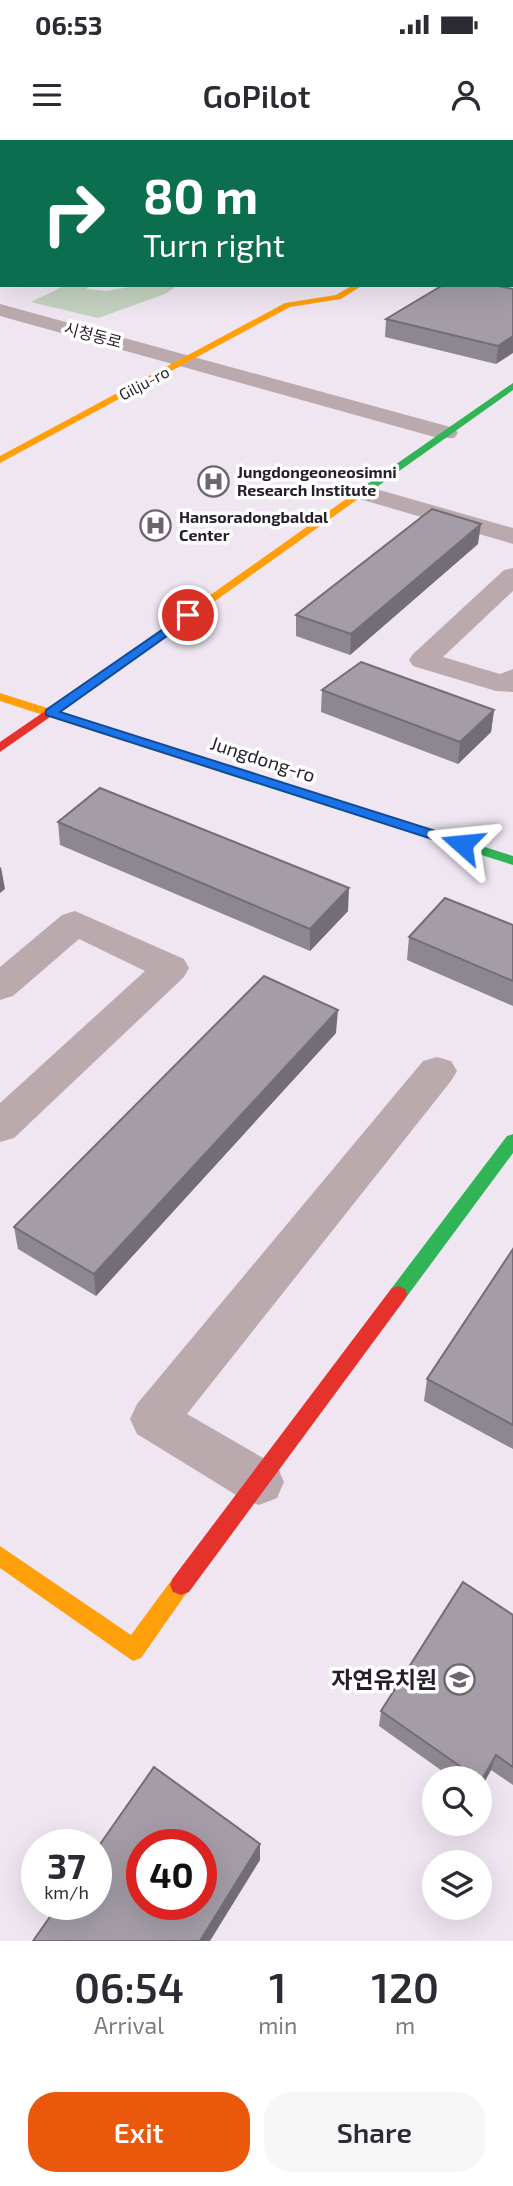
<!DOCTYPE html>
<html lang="en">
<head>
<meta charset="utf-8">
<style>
	:root { --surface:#fff; --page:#f7f7f7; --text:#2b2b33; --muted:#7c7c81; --accent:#ea580c }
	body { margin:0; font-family:"Exo 2","Noto Sans KR",sans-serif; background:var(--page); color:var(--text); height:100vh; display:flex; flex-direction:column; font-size:26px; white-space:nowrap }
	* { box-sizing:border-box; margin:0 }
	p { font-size:23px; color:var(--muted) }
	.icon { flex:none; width:38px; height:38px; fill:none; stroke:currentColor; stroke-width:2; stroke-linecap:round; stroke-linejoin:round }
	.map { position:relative; height:1801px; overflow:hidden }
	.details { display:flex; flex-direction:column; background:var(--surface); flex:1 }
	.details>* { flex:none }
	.banner { position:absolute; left:0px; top:0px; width:514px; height:147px; box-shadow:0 7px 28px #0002; background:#0b6e4f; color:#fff; overflow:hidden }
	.tools { position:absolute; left:422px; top:1626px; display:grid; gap:14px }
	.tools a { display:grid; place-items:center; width:70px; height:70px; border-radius:50%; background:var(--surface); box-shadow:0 7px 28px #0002; font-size:35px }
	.speed { position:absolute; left:21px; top:1689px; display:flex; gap:14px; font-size:35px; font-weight:700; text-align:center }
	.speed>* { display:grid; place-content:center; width:91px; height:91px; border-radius:50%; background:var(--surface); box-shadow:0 7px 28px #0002; line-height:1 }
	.speed small { font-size:18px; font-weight:400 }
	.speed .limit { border:10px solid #d22; background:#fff; color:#111 }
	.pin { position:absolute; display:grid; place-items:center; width:60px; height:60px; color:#fff; margin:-30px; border:4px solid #fff; border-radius:50%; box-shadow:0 2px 7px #0007 }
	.me { position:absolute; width:77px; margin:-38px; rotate:288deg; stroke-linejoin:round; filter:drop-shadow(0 0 5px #0008) }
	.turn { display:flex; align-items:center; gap:24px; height:147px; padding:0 28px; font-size:32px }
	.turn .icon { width:91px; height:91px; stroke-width:2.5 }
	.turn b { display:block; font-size:49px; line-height:60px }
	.eta { display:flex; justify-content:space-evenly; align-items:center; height:119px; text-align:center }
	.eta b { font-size:42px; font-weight:600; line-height:49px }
	.primary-button { display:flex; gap:14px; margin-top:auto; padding:14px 28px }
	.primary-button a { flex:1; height:80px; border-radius:28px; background:var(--accent); color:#fff; font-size:28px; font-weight:600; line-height:80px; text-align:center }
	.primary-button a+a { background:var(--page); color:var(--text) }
	.status { display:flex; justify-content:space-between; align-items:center; height:49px; padding:0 35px; background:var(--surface); direction:ltr }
	.status svg { height:19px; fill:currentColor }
	header { display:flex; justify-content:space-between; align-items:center; height:91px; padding:0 28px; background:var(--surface); font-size:32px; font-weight:600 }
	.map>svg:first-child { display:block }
	.green { fill:#c4d2c0 }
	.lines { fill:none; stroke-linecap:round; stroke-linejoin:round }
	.street { fill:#bbaaad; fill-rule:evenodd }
	.fast { fill:#30b455; fill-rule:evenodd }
	.slow { fill:#ff9f0a; fill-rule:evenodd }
	.jam { fill:#e5322d; fill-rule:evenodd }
	.wall { fill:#8d8790 }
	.shaded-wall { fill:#736e75 }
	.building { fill:#a49da7; stroke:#736e75; stroke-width:2; fill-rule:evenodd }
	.route { fill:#1a73e8; stroke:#114b97; stroke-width:2 }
	.labels { text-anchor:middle; stroke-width:7; stroke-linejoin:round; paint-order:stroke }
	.far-street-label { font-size:16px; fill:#251f28; stroke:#fff }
	.far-poi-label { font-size:16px; font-weight:bold; fill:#251f28; stroke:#fff; text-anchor:start }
	.street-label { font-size:19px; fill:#251f28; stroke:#fff }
	.near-poi-label { font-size:23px; font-weight:bold; fill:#251f28; stroke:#fff; text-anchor:end }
</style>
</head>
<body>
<div class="status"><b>06:53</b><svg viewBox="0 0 49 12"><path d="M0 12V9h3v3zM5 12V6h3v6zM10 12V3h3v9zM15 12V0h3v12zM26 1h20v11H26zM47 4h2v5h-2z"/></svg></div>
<header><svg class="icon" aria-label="menu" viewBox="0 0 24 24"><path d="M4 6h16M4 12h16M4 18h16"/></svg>GoPilot<svg class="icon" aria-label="person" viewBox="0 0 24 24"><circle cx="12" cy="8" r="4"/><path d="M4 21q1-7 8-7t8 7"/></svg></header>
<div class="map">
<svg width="513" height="1801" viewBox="0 0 513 1801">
	<rect width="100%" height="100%" fill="#efe6f2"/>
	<path class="green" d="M66 145H91L86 149 107 151 141 145H178L165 154 98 178 31 162Z"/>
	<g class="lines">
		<path class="street" d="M433 0H456L458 2H434Z
			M0 164 454 288 458 293 454 298H438L0 176Z
			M362 345 513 388V404L353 357 350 352 353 347Z
			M513 428V451L443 517 500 534 513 529V552L496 551 413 526 409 520 413 514 504 430Z
			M75 771 184 819 189 828 184 837 14 998 0 1002V963L145 831 79 799 13 856 0 860V827L62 775Z
			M437 917 451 921 457 931 451 941 187 1274 277 1326 284 1342 277 1358 259 1365 241 1358 137 1294 130 1279 137 1264 423 921Z"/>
		<path class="fast" d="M513 243V250L364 356H356V352Z
			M225 625 513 716V725L220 632V626Z
			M513 994V1013L405 1159 398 1162 391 1159 389 1154 391 1149 507 996Z"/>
		<path class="slow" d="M353 145H363L341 159 290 167 0 323V316L285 163 336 155Z
			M356 352 365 354 183 484H175V480Z
			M0 553 230 626 231 629 225 633 220 632 0 561Z
			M0 1406 131 1495 173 1438 181 1435 189 1438 192 1445 141 1518 133 1521 0 1428Z"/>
		<path class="jam" d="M179 479 185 482 183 484 0 612V602Z
			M398 1146 405 1149 407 1154 405 1159 189 1452 181 1455 173 1452 170 1445 173 1438 391 1149Z"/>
	</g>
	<path class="wall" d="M178 0H343L339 2H179Z
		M513 149 496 224 385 197 386 179Z
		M478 404 350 515 296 496V475Z
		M322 550 494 570 491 592 458 624 321 572Z
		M58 682 348 771 310 811 60 705Z
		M513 785V866L407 820 409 797Z
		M336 893 96 1156 18 1109 14 1087Z
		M513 1109V1309L424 1261 427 1239Z
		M513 1475V1645L491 1630 480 1650V1638H452L379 1586 381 1571Z"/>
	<path class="shaded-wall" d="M312 0H343L339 2H308Z
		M513 196V213L496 224 498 206Z
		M481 384 478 404 350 515 351 494Z
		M494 570 491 592 458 624 460 602Z
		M1 727 5 749 0 753V728Z
		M349 748 348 771 310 811V789Z
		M338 870 336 893 96 1156 94 1134Z
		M496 1615 491 1630 480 1650 481 1641Z
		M260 1704V1720L210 1801H200Z"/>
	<path class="building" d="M201 0H312L308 2H204L206 1Z
		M443 145H494L513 149V196L498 206 386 179Z
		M432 369 481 384 351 494 296 475Z
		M361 522 494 570 460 602 322 550Z
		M100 648 349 748 310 789 58 682Z
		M445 758 513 785V841L409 797Z
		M264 836 338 870 94 1134 14 1087Z
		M513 1109V1285L427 1239Z
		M463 1442 513 1475V1627L496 1615 481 1641 480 1638H477L381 1571Z
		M154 1627 260 1704 200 1801H33L59 1764H96V1710ZM142 1704H201V1764H142Z"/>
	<path class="route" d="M188 472 193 475 192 478 60 572 467 701V707H457L46 575V570Z"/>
	<defs>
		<symbol id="hospital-ring" viewBox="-11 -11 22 22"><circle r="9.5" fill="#fff" stroke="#6c656f" stroke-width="1.5"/><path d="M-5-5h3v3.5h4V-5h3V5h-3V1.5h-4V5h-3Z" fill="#6c656f"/></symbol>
		<symbol id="school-ring" viewBox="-11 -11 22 22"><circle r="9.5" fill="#fff" stroke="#6c656f" stroke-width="1.5"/><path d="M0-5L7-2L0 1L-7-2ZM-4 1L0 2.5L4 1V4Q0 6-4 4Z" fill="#6c656f"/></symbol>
	</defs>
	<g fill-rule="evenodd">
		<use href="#hospital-ring" x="196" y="324" width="35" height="35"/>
		<use href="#hospital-ring" x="138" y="368" width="35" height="35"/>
		<use href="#school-ring" x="442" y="1522" width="35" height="35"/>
	</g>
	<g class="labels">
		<g class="far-street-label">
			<text transform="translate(93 195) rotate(15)" y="6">시청동로</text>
			<text transform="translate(144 243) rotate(-28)" y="6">Gilju-ro</text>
		</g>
		<g class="far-poi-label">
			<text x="237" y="338">Jungdongeoneosimni<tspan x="237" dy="18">Research Institute</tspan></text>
			<text x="179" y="383">Hansoradongbaldal<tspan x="179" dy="18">Center</tspan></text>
		</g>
		<g class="street-label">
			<text transform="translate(263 619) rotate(18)" y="7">Jungdong-ro</text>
		</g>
		<g class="near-poi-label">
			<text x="437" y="1548">자연유치원</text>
		</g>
	</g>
</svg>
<div class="tools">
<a><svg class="icon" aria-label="search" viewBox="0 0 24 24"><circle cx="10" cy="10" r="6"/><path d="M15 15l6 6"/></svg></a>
<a><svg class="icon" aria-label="layers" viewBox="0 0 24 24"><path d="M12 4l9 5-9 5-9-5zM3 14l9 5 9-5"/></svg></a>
</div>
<div class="speed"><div>37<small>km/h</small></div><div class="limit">40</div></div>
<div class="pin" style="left:188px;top:475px;background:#d93025"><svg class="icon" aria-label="arrive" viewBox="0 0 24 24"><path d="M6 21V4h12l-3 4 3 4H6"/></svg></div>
<svg class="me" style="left:462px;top:704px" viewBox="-20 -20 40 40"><path d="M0-17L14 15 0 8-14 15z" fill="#1a73e8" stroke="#fff" stroke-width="4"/></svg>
<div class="banner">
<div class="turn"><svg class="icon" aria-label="right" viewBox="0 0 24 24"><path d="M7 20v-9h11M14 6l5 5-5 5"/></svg><div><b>80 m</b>Turn right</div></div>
</div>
</div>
<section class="details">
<div class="eta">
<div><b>06:54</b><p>Arrival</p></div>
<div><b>1</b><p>min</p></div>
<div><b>120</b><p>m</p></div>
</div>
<div class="primary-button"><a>Exit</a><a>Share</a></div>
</section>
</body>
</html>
